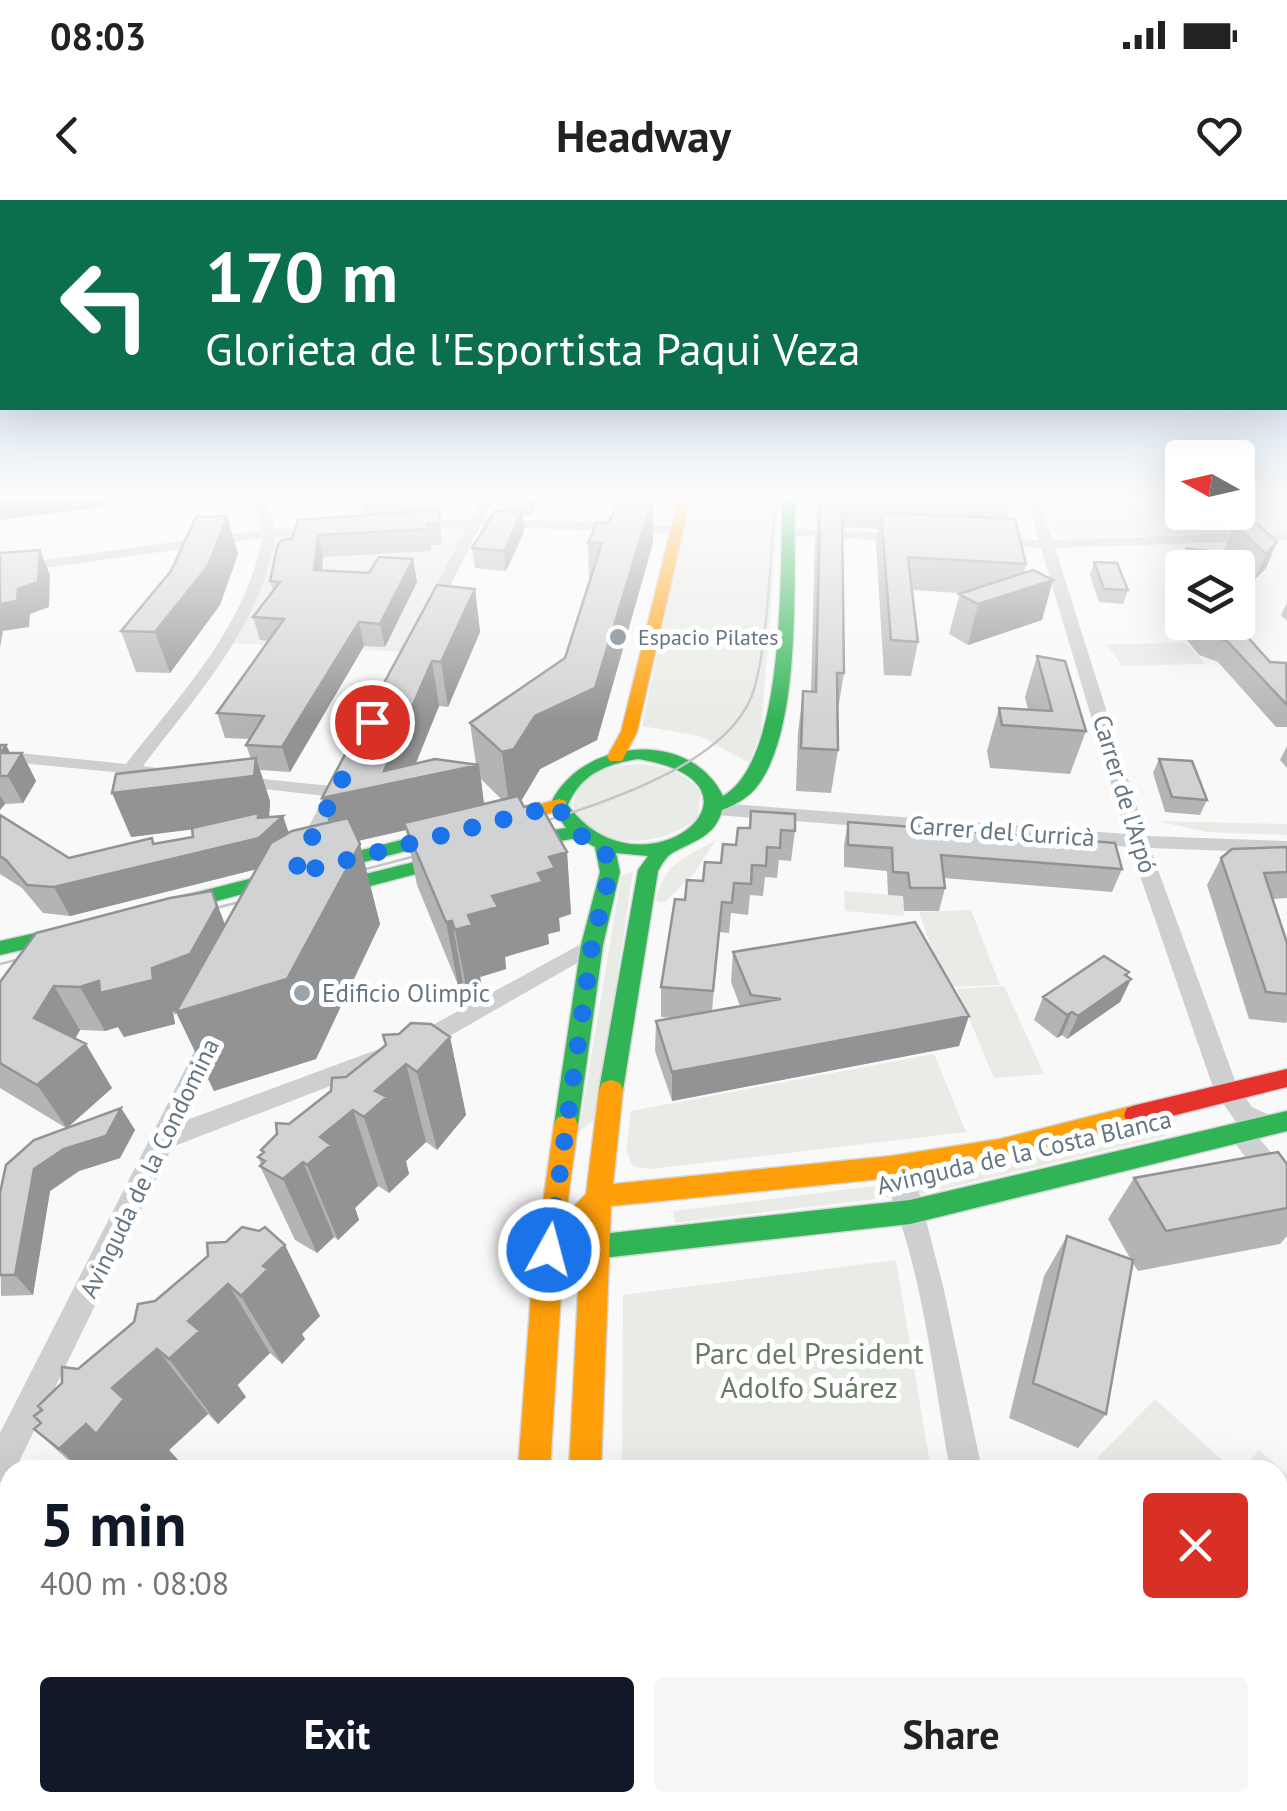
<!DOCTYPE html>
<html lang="en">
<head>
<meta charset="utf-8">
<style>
	:root { --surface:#fff; --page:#f6f6f6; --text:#222; --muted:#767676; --accent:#111827 }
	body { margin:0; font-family:"PT Sans",sans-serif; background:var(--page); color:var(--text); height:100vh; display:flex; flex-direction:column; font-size:38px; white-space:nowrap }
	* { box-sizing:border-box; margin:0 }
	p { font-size:32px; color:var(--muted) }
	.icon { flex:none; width:55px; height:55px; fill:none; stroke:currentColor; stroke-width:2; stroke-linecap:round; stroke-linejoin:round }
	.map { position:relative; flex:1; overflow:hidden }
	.panel { position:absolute; left:0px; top:1260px; width:1288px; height:352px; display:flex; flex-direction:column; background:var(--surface); border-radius:30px 30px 0 0; box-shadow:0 10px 40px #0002 }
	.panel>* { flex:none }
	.top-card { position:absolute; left:0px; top:0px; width:1288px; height:210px; box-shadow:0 10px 40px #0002; background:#0b6e4f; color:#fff; overflow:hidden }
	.needle { width:65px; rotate:278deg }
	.tools { position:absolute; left:1165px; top:240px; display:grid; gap:20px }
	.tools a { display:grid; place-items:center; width:90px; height:90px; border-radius:10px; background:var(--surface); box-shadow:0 10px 40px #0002; font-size:50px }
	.pin { position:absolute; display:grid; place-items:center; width:85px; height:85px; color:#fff; margin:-42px; border:5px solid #fff; border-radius:50%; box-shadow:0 2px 10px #0007 }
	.me { position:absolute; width:110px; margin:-55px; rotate:7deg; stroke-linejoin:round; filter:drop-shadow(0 0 8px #0008) }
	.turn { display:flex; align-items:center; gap:35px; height:210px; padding:0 40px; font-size:45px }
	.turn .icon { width:130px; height:130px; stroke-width:2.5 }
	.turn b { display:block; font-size:70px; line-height:85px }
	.round { display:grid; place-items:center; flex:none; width:105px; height:105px; border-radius:10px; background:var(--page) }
	.overview { display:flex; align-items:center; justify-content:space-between; height:170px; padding:0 40px }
	h1 { font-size:60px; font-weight:700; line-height:75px; color:var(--accent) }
	.action { display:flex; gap:20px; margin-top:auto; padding:20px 40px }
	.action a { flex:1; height:115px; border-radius:10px; background:var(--accent); color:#fff; font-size:40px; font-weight:700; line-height:115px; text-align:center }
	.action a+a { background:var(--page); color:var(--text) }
	.status { display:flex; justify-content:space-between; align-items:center; height:70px; padding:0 50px; background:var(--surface); direction:ltr }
	.status svg { height:28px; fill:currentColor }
	header { display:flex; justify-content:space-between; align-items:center; height:130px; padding:0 40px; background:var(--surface); font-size:45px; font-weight:700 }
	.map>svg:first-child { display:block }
	.built { fill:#e8e9e9 }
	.green { fill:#e8ebe6 }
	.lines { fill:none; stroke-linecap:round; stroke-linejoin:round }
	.fast-casing { stroke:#d5d6d7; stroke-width:3 }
	.slow-casing { stroke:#d5d6d7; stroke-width:3 }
	.jam-casing { stroke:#d5d6d7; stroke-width:3 }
	.street { fill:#cecfd0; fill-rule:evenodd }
	.fast { fill:#30b455; fill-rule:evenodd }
	.slow { fill:#ff9f0a; fill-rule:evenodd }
	.jam { fill:#e5322d; fill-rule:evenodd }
	.tram { stroke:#c3c5c6; stroke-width:2.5 }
	.wall { fill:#b3b5b5; fill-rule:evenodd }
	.shaded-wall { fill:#929394 }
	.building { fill:#d0d2d3; stroke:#929394; stroke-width:2.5 }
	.route { stroke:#1a73e8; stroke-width:18; stroke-dasharray:0 32.4 }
	.poi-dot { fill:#99a4ac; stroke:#fff; stroke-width:4 }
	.labels { text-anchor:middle; stroke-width:10; stroke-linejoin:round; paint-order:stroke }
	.far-poi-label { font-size:22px; fill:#657683; stroke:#fff; text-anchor:start }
	.street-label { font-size:25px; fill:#657683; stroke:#fff }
	.poi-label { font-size:25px; fill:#657683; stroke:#fff; text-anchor:start }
	.near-park-label { font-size:30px; fill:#687a64; stroke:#fff }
</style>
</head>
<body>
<div class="status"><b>08:03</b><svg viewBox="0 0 49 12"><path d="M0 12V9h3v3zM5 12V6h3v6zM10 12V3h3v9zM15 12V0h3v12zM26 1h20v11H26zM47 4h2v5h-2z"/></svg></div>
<header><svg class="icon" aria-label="back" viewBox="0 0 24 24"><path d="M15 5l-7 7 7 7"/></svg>Headway<svg class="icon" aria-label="heart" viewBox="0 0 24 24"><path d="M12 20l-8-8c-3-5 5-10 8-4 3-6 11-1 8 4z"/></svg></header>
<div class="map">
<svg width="1287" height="1611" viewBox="0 0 1287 1611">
	<rect width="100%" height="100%" fill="#f9f9f9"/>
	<path class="built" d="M478 322 408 452 227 443 269 333Z"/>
	<path class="green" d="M691 296H780L761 531 749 563 700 536 642 526Z
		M1287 296V331L1055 339 1048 307 1182 300V312H1238V297Z
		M1185 443 1206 464 1122 466 1106 444Z
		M638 564C664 566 685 571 701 593L697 618C663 648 593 653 573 606 578 573 609 566 638 564Z
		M1157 621 1287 624V635L1207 632Z
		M716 640 692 676 665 702 656 701C663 663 685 658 716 640Z
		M633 672 596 919 579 931 621 676Z
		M844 691 903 696 904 716 845 711Z
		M971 710 1000 785 945 787 919 712Z
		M1004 786 1044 874 994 878 957 789Z
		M934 854 966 932 651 969 633 966 626 950 631 911Z
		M1157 924 1166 936 918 995 913 982 959 976Z
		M891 984 901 996 675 1023 673 1011Z
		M896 1060 931 1270H622L623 1095Z
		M1155 1199 1233 1270H1109L1097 1258Z
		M1259 1250 1287 1274V1399L1278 1412V1270H1242Z
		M622 1602H987L989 1611H622Z"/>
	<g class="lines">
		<defs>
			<path id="fast" d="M783 296H795C793 372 803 522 759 584 750 597 737 604 722 610 716 636 694 641 674 652 667 655 662 664 658 671L623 890 620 897H602L599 890 638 670 648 656 616 653 620 672 603 745 578 925 575 932 566 935 557 932 554 925 581 745 600 672 595 647 578 638 517 648 507 642 517 636 566 628 550 605C579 539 689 527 723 596 788 558 779 367 783 296ZM638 559C790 584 641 706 568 605 581 574 606 564 638 559Z
				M448 628 455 630V638L171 713 161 706 171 699Z
				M455 652 462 654 465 658 462 662 328 697 318 690 321 685Z
				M71 725 78 727 82 732 78 737 0 755V741Z
				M1287 911V931L910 1024 593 1059 583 1056 579 1047 583 1038 593 1035 910 1000Z
				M554 1602H592L591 1611H553Z"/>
			<path id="slow" d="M679 296H691L637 532 622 561H610L607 557 621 532Z
				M559 599 566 601V609L500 627 491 621 493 617Z
				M611 880 620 883 623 890 613 984 891 956 1000 939 1136 905 1145 908 1148 915 1145 922 1136 925 1000 959 891 978 611 1006 601 1270H569L581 1035 562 1076 550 1270H518L532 1080 554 925 557 918 566 915 575 918 578 925 566 1014 586 994 599 890 602 883Z
				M489 1602H527L525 1611H487Z"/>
			<path id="jam" d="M1287 869V887L1136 925 1127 922 1124 915 1127 908 1136 905Z"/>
		</defs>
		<use href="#fast" class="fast-casing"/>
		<use href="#slow" class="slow-casing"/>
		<use href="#jam" class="jam-casing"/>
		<path class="street" d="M254 296H266L275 329 324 327 330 331 324 335 275 337C261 426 196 496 143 566L175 570V578L0 561V551L126 564C180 495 246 427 262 338L0 374V366L262 330Z
			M483 296H495L484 318 677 326 683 330 677 334 480 326 438 410 426 413 424 410 467 326 411 330 405 326 411 322 471 319Z
			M1026 296H1038L1052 340 1287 332V340L1055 348 1146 636 1287 641V653L1150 648 1237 886 1252 907 1276 918 1279 925 1276 932 1267 935 1251 929 1287 971V1001L1278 998 1225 931 1236 922 1214 890 1130 647 717 615 708 609 717 603 1126 634 1041 348 990 345 983 341 990 337 1039 340Z
			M786 328 908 334 915 338 908 342 781 335V329Z
			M236 576 331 586 340 580 349 585 316 650 306 656 296 650 325 596 230 585V577Z
			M592 738 600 740 603 745 600 750 425 850H409L405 844 409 838Z
			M212 831 220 834 224 840 184 921 387 846 395 849 399 855 395 861 172 947 15 1270H10V1278L0 1282V1233L200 840 204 834Z
			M891 956 900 959 918 989 944 1090 982 1270H950C932 1173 922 1055 878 967L882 959Z
			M1016 1602H1057L1060 1611H1019Z"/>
		<use href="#fast" class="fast"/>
		<use href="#slow" class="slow"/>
		<use href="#jam" class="jam"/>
		<path class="tram" d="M523 628C592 606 735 566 755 486 769 433 770 352 776 296
			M339 676 435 651
			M193 714 266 695
			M0 764 44 753"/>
	</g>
	<path class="wall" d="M441 296V317H440L442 345H431V351L323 357 322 370 369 373 413 359 417 382 385 447 364 446 290 572 260 570 270 601 269 617 283 616 289 633 329 622 322 598 360 542 358 531 475 389 480 432 448 507 439 506 416 563 476 564 470 523 565 458 589 382 588 343 609 323 619 296H666L665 299 653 298V343L597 540 540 569 521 601 524 607 567 652 571 714 559 718 560 731 548 734 549 744 505 757 506 769 480 777 482 787 467 792 463 783 458 785 417 685 406 630 358 641 380 724 316 859 214 891 176 812 177 811 173 812 175 824 124 837 118 827 105 831 80 830 75 839 112 888 67 928 121 908 135 930 120 958 79 971 50 991 33 1095 1 1096 0 993 66 928 0 888V782L212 691 225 725 257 669 70 716 43 713 22 688 0 674V615L69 658 193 637 192 629 131 637 251 559 246 545 250 539 225 538 217 513 269 441 260 440 253 417 273 391 270 381 292 339 364 315 362 302ZM481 579 502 600 484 604Z
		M502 296H541L531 316H523L524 332 506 371 475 368 472 348 504 312Z
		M818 296H1012L1007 318 1026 364 1024 373 1042 420 968 445 949 434 960 393 912 390 918 442 911 476 884 475 876 344 878 329 842 327 844 473 837 515 838 550 831 593 796 591 798 533 803 491H811L815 341 817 326H816V317Z
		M1063 296H1088L1085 304 1066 303Z
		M227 316 238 354 220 405 170 473 136 472 121 431Z
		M1234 324 1277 342 1266 368 1254 380 1224 350Z
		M1187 348 1211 368H1182V374V362Z
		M1094 362 1128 390 1123 404 1099 402 1090 375Z
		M1287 402V421L1281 415Z
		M1182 414V422H1234L1270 462 1287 464V527H1276L1218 462 1199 455 1177 428Z
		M1037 456 1086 531 1070 574 990 568 987 551 999 508 1028 510 1025 497Z
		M0 545 10 553H22L36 581 23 603 5 604 0 610Z
		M1287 546V568L1280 560Z
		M1159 559 1207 600 1200 615 1165 612 1153 573Z
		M848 622 1122 669 1112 692 944 678 945 688 939 711H904L903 696 888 695 887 671 844 667V645Z
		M738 628 795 631 791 661 779 660 777 678 765 677 763 696 750 695 748 715 731 713 729 733 719 732 712 811 740 806 731 782 733 752 959 846 672 901 655 851 656 821 674 818 661 817V787L685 700 736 645Z
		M1287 647V698L1273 699 1287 743V821L1286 823 1249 819 1207 685 1221 658Z
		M1127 776 1131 779 1120 802 1067 839 1062 835 1057 838 1034 820 1043 797Z
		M450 837 466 915 437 950 426 942 406 961 409 974 389 993 378 986 355 1008 359 1020 338 1040 334 1037 317 1053 295 1040 260 966 261 964 258 957 262 954 261 950 346 877Z
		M1287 964V1036L1280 1044 1138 1071 1132 1062 1106 1214 1078 1248 1009 1218 1044 1076 1067 1036 1131 1060 1108 1019 1134 978Z
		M226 1042 320 1116 302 1134 305 1139 282 1164 270 1153 238 1185 246 1197 218 1224 208 1214 169 1250 179 1261 173 1270H79L34 1229 41 1223 42 1210 78 1169Z
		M1279 1457 1285 1463 1287 1462V1611H1160L1165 1602H1278Z"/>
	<path class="shaded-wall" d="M0 296H109V306L0 320Z
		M529 296H541L531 316Z
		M653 297V343L597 540 540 569 520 603 509 606 502 552 514 549Z
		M522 312 524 332 506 371 504 351Z
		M227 316 238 354 220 405 170 473 155 432Z
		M318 335 323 357 320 392 314 370Z
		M1277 342 1266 368 1254 380 1266 354Z
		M40 350 50 375 49 407 30 414 29 427 3 431 0 448V404L18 389Z
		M413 359 417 382 385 447 380 424Z
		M1053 380 1042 420 968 445 978 404Z
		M475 389 480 432 448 507 441 462Z
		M359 422 364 446 290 572 282 547Z
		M432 461 439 506 409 580 479 565 485 612 404 623 406 630 335 646 322 598 384 571Z
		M6 545 16 564 22 553 36 581 23 603 8 576 1 553Z
		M256 558 270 601 269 620 283 616 292 644 269 666 70 716 54 687 153 644 152 638 162 661 259 621 131 637 112 593Z
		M0 595 5 604 0 610Z
		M360 644 380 724 316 859 214 891 176 812Z
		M567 652 571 714 559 718 560 731 548 734 549 744 505 757 506 769 480 777 482 787 467 792 455 730 468 715 492 696 538 673 549 657Z
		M212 691 229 735 209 798 173 812 175 824 124 837 118 827 105 831 80 787 152 768Z
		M452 721 463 783 458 785 446 722Z
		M1129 772 1123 785 1131 779 1120 802 1067 839 1078 816Z
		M54 786 80 830 62 862 34 818Z
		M1072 812 1062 835 1057 838 1067 815Z
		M969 816 959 846 672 901V872Z
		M450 837 466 915 437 950 417 872Z
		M86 844 112 888 67 928 37 885Z
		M406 864 426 942 406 961 409 974 389 993 364 917 375 891Z
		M121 908 135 930 120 958 79 971 50 991 33 1095 15 1075 34 969Z
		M353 910 378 986 355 1008 359 1020 338 1040 307 965 320 937Z
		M303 962 334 1037 317 1053 283 979Z
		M285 1045 320 1116 302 1134 305 1139 282 1164 241 1096 263 1066Z
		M228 1084 270 1153 237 1185 246 1197 218 1224 169 1159 188 1121Z
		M157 1149 208 1214 169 1250 179 1261 173 1270H82L59 1249 112 1188Z
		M177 1602H202L201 1611H176Z"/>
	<path class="building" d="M362 296H439V298L362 302Z
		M619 296 653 297 595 488 535 516 514 549 502 552 470 523 565 458 602 343H588L597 322 609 323Z
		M820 304 842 305 844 473H837L838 550 801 548 803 491 816 492Z
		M439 310V323L428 324V329L318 335 314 370 369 373 379 357 413 359 380 424 359 422 282 547 246 545 264 516 217 513 284 419 253 417 280 382 270 381 277 347 281 340 292 339 298 320Z
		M495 311 522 312 504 351 472 348Z
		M881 313 1015 319 1026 364 908 357 918 442 891 440Z
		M227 316 208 366 155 432 121 431 171 371 196 317Z
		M1234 324H1258L1277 342 1266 354Z
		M1187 348 1209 351 1211 368H1188Z
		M40 350 38 382 18 389 17 401 0 404V353Z
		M1094 362 1117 363 1128 390 1104 389Z
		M1033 370 1053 380 978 404 959 394Z
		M437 385 475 389 441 462 432 461 384 571 435 559 479 565 322 598 351 543 364 542V531H358Z
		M1198 422H1234L1270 462 1286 463 1287 505 1227 441 1208 434Z
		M1037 456 1065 461 1086 531 1002 525 999 508 1052 511Z
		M0 545H6L1 553H22L8 576H0Z
		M256 558 254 576 112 593 116 574Z
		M1159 559 1192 561 1207 600 1172 597Z
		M518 596 524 607 539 603 567 652 549 657 555 668 538 673 543 682 492 696 498 707 468 715 472 725 455 730 452 721 446 722 404 623Z
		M751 611 795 614V631L781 630 780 648 767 647 766 666 752 665 751 684 734 683 732 703 722 702 713 791 661 787 675 699 685 700 687 680 703 681 705 662 721 663 723 644 736 645 738 628H750Z
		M258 613V618L283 616 259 638 54 687 27 685 6 660 0 656V615L69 658 152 638 153 644 193 637 192 628Z
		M348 618 360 644 287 779 176 812 271 643 292 631Z
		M848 622 1115 643 1122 669 941 655 945 688H910L908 673 893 672 892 648 848 645Z
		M1287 647V672L1264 673 1287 743V794L1266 792 1221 658 1232 649Z
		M212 691 217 706 190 754 152 768 153 780 100 793 99 781 80 787 54 786 34 818 86 844 37 885 0 863V782L36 733 170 698Z
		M915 722 969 816 672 872 656 821 781 799 751 795 733 752Z
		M1104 756 1129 772 1125 775 1131 779 1078 816 1072 812 1067 815 1043 797Z
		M411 823 431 824 450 837 417 872 406 864 375 891 387 897 364 917 353 910 320 937 331 945 307 965 303 962 283 979 260 966 265 961 258 957 264 952 261 950 277 934 276 923 289 924 331 891 332 878 346 877 386 845 383 835 399 834Z
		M121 908 106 936 64 949 34 969 15 1075H0V993L6 965 34 940Z
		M1278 952 1287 964V1008L1166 1031 1134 978Z
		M242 1027 259 1031 265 1027 285 1045 263 1066 268 1069 241 1096 228 1084 188 1121 200 1131 169 1159 157 1149 112 1188 124 1199 96 1234 86 1224 59 1249 34 1229 41 1223 34 1216 42 1210 38 1206 62 1183V1167L78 1169 134 1122 138 1104 155 1101 208 1056 207 1043 226 1042Z
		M1067 1036 1133 1060 1106 1214 1033 1183Z
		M1279 1457 1287 1464V1611H1195L1200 1602H1278Z
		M55 1602H177L176 1611H54Z"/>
	<linearGradient id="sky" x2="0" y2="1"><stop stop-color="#9dc2e2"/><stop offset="0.57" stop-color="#fcfcfc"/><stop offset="1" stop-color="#fcfcfc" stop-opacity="0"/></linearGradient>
	<rect width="1287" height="522" fill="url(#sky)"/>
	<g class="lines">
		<path class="route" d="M372 522 293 674 559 605C565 629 582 638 604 647L610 672 592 745 549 1050"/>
	</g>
	<g class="poi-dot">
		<circle cx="618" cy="437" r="10"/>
		<circle cx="302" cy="793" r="10"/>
	</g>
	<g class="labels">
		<g class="far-poi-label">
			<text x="638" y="445">Espacio Pilates</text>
		</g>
		<g class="street-label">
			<text transform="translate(1125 594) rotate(73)" y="9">Carrer de l'Arpó</text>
			<text transform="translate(1002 631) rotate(4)" y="9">Carrer del Curricà</text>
			<text transform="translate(1024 952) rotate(-13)" y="9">Avinguda de la Costa Blanca</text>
			<text transform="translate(149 968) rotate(-64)" y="9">Avinguda de la Condomina</text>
		</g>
		<g class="poi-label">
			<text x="322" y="802">Edificio Olimpic</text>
		</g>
		<g class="near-park-label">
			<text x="809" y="1164">Parc del President<tspan x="809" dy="34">Adolfo Suárez</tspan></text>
		</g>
	</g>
</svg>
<div class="tools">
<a><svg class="needle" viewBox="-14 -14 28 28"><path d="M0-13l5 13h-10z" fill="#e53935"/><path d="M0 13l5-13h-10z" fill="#767676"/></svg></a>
<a><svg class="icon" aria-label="layers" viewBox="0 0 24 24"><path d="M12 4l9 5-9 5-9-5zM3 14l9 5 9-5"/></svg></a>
</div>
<div class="pin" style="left:372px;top:522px;background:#d93025"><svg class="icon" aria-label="arrive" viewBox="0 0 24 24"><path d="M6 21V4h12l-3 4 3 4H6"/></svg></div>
<svg class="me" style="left:549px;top:1050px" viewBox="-20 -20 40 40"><circle r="17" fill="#1a73e8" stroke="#fff" stroke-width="3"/><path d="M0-11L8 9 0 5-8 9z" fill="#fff"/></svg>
<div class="top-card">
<div class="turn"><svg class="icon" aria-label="left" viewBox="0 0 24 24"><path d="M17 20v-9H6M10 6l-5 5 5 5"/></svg><div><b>170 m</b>Glorieta de l'Esportista Paqui Veza</div></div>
</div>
<section class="panel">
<div class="overview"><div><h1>5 min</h1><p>400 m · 08:08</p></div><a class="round" style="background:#d93025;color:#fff"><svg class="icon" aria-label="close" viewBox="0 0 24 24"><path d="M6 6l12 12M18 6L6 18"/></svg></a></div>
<div class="action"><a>Exit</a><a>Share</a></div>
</section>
</div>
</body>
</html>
